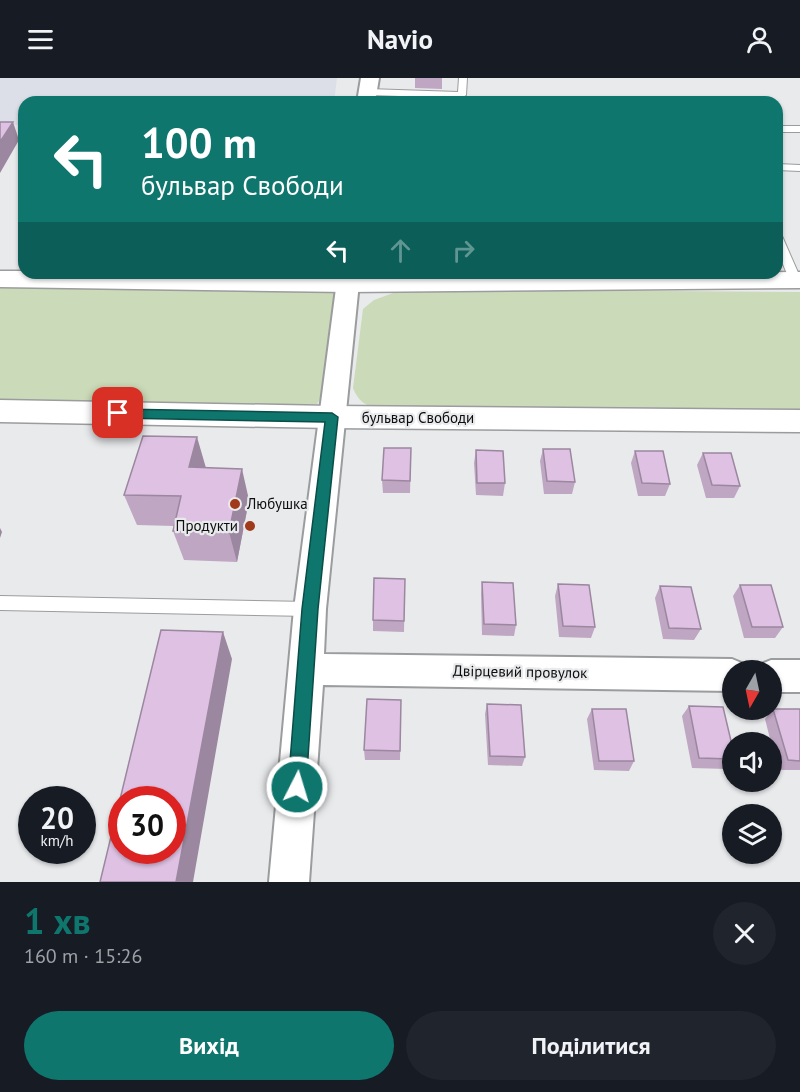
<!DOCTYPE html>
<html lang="uk">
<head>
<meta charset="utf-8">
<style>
	:root { --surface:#171b24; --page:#20242c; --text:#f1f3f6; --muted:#9ea1a6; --accent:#0f766e }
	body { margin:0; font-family:"PT Sans",sans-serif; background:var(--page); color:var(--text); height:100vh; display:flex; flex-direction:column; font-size:22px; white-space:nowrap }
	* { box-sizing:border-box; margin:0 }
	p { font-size:20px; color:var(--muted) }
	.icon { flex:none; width:33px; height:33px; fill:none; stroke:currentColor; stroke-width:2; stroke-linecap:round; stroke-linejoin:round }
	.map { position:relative; height:804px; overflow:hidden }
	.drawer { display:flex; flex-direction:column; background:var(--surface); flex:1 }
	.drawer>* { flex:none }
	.hud { position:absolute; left:18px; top:18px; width:765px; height:183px; border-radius:18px; box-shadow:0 2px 4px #0004; background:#0f766e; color:#fff; overflow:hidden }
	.needle { width:39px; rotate:189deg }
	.fabs { position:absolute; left:722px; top:582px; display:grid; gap:12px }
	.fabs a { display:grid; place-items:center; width:60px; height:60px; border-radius:50%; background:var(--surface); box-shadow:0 2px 4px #0004; font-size:30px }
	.speed { position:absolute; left:18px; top:708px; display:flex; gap:12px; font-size:30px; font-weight:700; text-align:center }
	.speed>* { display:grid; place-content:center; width:78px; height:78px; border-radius:50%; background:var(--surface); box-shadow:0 2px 4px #0004; line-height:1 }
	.speed small { font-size:15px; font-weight:400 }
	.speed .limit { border:9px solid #d22; background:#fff; color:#111 }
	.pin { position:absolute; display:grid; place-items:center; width:51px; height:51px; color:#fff; margin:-26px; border-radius:12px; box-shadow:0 3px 9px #0006 }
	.me { position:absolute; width:66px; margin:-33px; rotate:5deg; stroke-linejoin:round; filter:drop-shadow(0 0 4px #0008) }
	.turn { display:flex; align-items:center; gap:21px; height:126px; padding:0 24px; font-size:27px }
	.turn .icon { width:78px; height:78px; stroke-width:2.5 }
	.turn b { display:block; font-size:42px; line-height:51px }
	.lanes { display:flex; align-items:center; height:57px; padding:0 24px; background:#0003; justify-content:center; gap:30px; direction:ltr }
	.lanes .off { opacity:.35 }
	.round { display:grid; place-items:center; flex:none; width:63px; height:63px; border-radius:32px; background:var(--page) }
	.head { display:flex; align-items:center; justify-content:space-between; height:102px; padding:0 24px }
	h1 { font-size:36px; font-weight:800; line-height:45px; color:var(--accent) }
	.primary-button { display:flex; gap:12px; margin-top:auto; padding:12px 24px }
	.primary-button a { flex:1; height:69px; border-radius:36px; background:var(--accent); color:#fff; font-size:24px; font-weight:800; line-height:69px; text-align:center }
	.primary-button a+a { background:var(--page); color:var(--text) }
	header { display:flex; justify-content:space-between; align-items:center; height:78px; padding:0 24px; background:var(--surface); font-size:27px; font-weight:800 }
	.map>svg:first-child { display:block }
	.built { fill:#dcdfe8 }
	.green { fill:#cbdab8 }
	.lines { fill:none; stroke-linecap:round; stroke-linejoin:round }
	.service-casing { stroke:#9b9c9e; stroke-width:2 }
	.minor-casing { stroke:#9b9c9e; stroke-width:4 }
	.tertiary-casing { stroke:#9b9c9e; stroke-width:3 }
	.service { fill:#fff; fill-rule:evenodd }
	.minor { fill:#fff; fill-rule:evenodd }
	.tertiary { fill:#fff; fill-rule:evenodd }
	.wall { fill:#bfa6c3 }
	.shaded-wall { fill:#9b879f }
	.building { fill:#dec1e3; stroke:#9b879f; stroke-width:1.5; fill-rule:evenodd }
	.route { fill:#0f766e; stroke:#0a4d48; stroke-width:1.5 }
	.poi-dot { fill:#a1391b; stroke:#e9eaec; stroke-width:2 }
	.labels { text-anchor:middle; stroke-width:4.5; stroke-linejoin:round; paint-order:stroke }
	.street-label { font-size:15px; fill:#0d0d0e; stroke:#e9eaec }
	.poi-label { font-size:15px; fill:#0d0d0e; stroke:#e9eaec; text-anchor:start }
</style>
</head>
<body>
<header><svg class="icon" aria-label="menu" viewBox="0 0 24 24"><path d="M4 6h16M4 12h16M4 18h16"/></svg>Navio<svg class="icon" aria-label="person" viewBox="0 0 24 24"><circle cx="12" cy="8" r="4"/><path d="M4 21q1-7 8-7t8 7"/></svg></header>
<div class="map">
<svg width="800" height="804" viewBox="0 0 800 804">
	<rect width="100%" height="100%" fill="#e9eaec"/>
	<path class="built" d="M0 0H337L334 24 53 19 50 24H24V47H0Z"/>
	<path class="green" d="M0 207 330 212 339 219 324 315 317 326 299 327 0 323Z
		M404 211 800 214V336L382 332C367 328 359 325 353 310L363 231 374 222Z"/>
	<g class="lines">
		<defs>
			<path id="service" d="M459 0H467L466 17 462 20 368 17 364 14 368 11 458 14Z
				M777 48H800V54H777Z
				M777 86 800 87V93L777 92Z
				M777 155 782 158 800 199V204L796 205C784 200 777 168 777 155Z
				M0 518 310 524 315 526 318 531 315 536 310 538 0 532Z"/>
			<path id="minor" d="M361 0H379L375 24H357Z
				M338 195H360L326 531 324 576 732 581 744 586 747 592H732V613L323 607 309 804H269L294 531Z
				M771 582H800V614H771V592H756L759 587Z"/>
			<path id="tertiary" d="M0 193H24V195L348 198 800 194V210L348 214 0 209Z
				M0 322 331 328 800 332V354L331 350 0 344Z"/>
		</defs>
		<use href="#service" class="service-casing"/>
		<use href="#minor" class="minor-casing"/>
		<use href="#tertiary" class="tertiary-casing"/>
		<use href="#service" class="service"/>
		<use href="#minor" class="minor"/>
		<use href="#tertiary" class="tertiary"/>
	</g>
	<path class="wall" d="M415 0H442V11L415 10Z
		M411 370 410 415H383L382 402Z
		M543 371 575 404 572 416H544L540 383Z
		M476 372 505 405 503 418 476 417 474 385Z
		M635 373 670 406 665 418H638L631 385Z
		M703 375 740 408 734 420H706L697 387Z
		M206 390 249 422 237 484 184 482 173 453 174 448 137 447 124 417Z
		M405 501 404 554 373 553V542Z
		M482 504 516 547 514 558 482 557 481 516Z
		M558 506 595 549 591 560 559 559 555 518Z
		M740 507 783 549 775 560H744L733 518Z
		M660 508 701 551 694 562 663 561 655 520Z
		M401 622 400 682H365L364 672Z
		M487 626 525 679 522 688 488 687 485 636Z
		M689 628 732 667V685L727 691 692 690 682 638Z
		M592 631 634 683 629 693 594 692 587 641Z
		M773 631H800V692H778L765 641Z"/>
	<path class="shaded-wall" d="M13 44 19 62 0 95V64Z
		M197 359 206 390 189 389Z
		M242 391 249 422 237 484 229 454Z
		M0 450 2 454 0 460Z
		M223 554 232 581 193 804H176Z"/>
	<path class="building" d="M0 44H13L0 64Z
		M143 358 197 359 189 389 242 391 229 454 173 453 181 418 124 417Z
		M384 370H411L410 403 382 402Z
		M543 371H570L575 404 547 403Z
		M476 372 503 373 505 405H477Z
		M635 373H663L670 406 642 405Z
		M703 375H731L740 408 712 407Z
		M374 500 405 501 404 543 373 542Z
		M482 504 513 505 516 547 484 546Z
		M558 506 589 507 595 549 563 548Z
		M740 507H771L783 549H752Z
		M660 508 691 509 701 551 669 550Z
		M161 552 223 554 176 804H100ZM122 722H172V772H122Z
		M367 621 401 622 400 673 364 672Z
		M487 626 521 627 525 679 490 678Z
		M689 628 723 629 732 667V681L699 680Z
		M592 631H626L634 683H599Z
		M773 631H800V683L788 682Z"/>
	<path class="route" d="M118 331 332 335 338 339 318 531 306 709 304 716 297 718 291 716 288 709 302 531 325 344 118 340 112 335Z"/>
	<g class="poi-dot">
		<circle cx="235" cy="426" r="6"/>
		<circle cx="250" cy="448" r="6"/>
	</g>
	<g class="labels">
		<g class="street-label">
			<text x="418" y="345">бульвар Свободи</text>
			<text transform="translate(520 594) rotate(1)" y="5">Двірцевий провулок</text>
		</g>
		<g class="poi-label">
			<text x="247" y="431">Любушка</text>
			<text x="238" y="453" text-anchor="end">Продукти</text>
		</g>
	</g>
</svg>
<div class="fabs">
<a><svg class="needle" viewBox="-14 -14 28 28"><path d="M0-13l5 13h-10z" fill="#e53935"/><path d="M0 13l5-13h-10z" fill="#9ea1a6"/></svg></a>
<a><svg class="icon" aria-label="sound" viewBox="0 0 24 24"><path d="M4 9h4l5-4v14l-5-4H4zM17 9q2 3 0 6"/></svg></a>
<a><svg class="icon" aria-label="layers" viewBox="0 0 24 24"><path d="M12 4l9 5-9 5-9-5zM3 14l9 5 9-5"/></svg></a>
</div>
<div class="speed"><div>20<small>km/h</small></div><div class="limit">30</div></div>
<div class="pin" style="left:118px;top:335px;background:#d93025"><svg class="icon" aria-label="arrive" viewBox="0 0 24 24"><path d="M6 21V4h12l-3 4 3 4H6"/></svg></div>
<svg class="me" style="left:297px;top:709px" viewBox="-20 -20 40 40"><circle r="17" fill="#0f766e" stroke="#fff" stroke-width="3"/><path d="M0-11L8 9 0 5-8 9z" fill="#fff"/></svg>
<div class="hud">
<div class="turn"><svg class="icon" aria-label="left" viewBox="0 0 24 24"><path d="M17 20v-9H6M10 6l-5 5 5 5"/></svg><div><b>100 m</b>бульвар Свободи</div></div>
<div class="lanes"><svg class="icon" aria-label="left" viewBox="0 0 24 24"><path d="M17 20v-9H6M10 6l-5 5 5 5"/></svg><svg class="icon off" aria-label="ahead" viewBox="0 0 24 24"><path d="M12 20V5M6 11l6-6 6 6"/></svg><svg class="icon off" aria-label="right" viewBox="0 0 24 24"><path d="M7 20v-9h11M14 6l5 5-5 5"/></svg></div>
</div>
</div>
<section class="drawer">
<div class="head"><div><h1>1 хв</h1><p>160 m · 15:26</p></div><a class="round"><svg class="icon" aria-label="close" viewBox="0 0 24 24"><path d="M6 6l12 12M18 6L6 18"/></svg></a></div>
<div class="primary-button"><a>Вихід</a><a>Поділитися</a></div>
</section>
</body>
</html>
